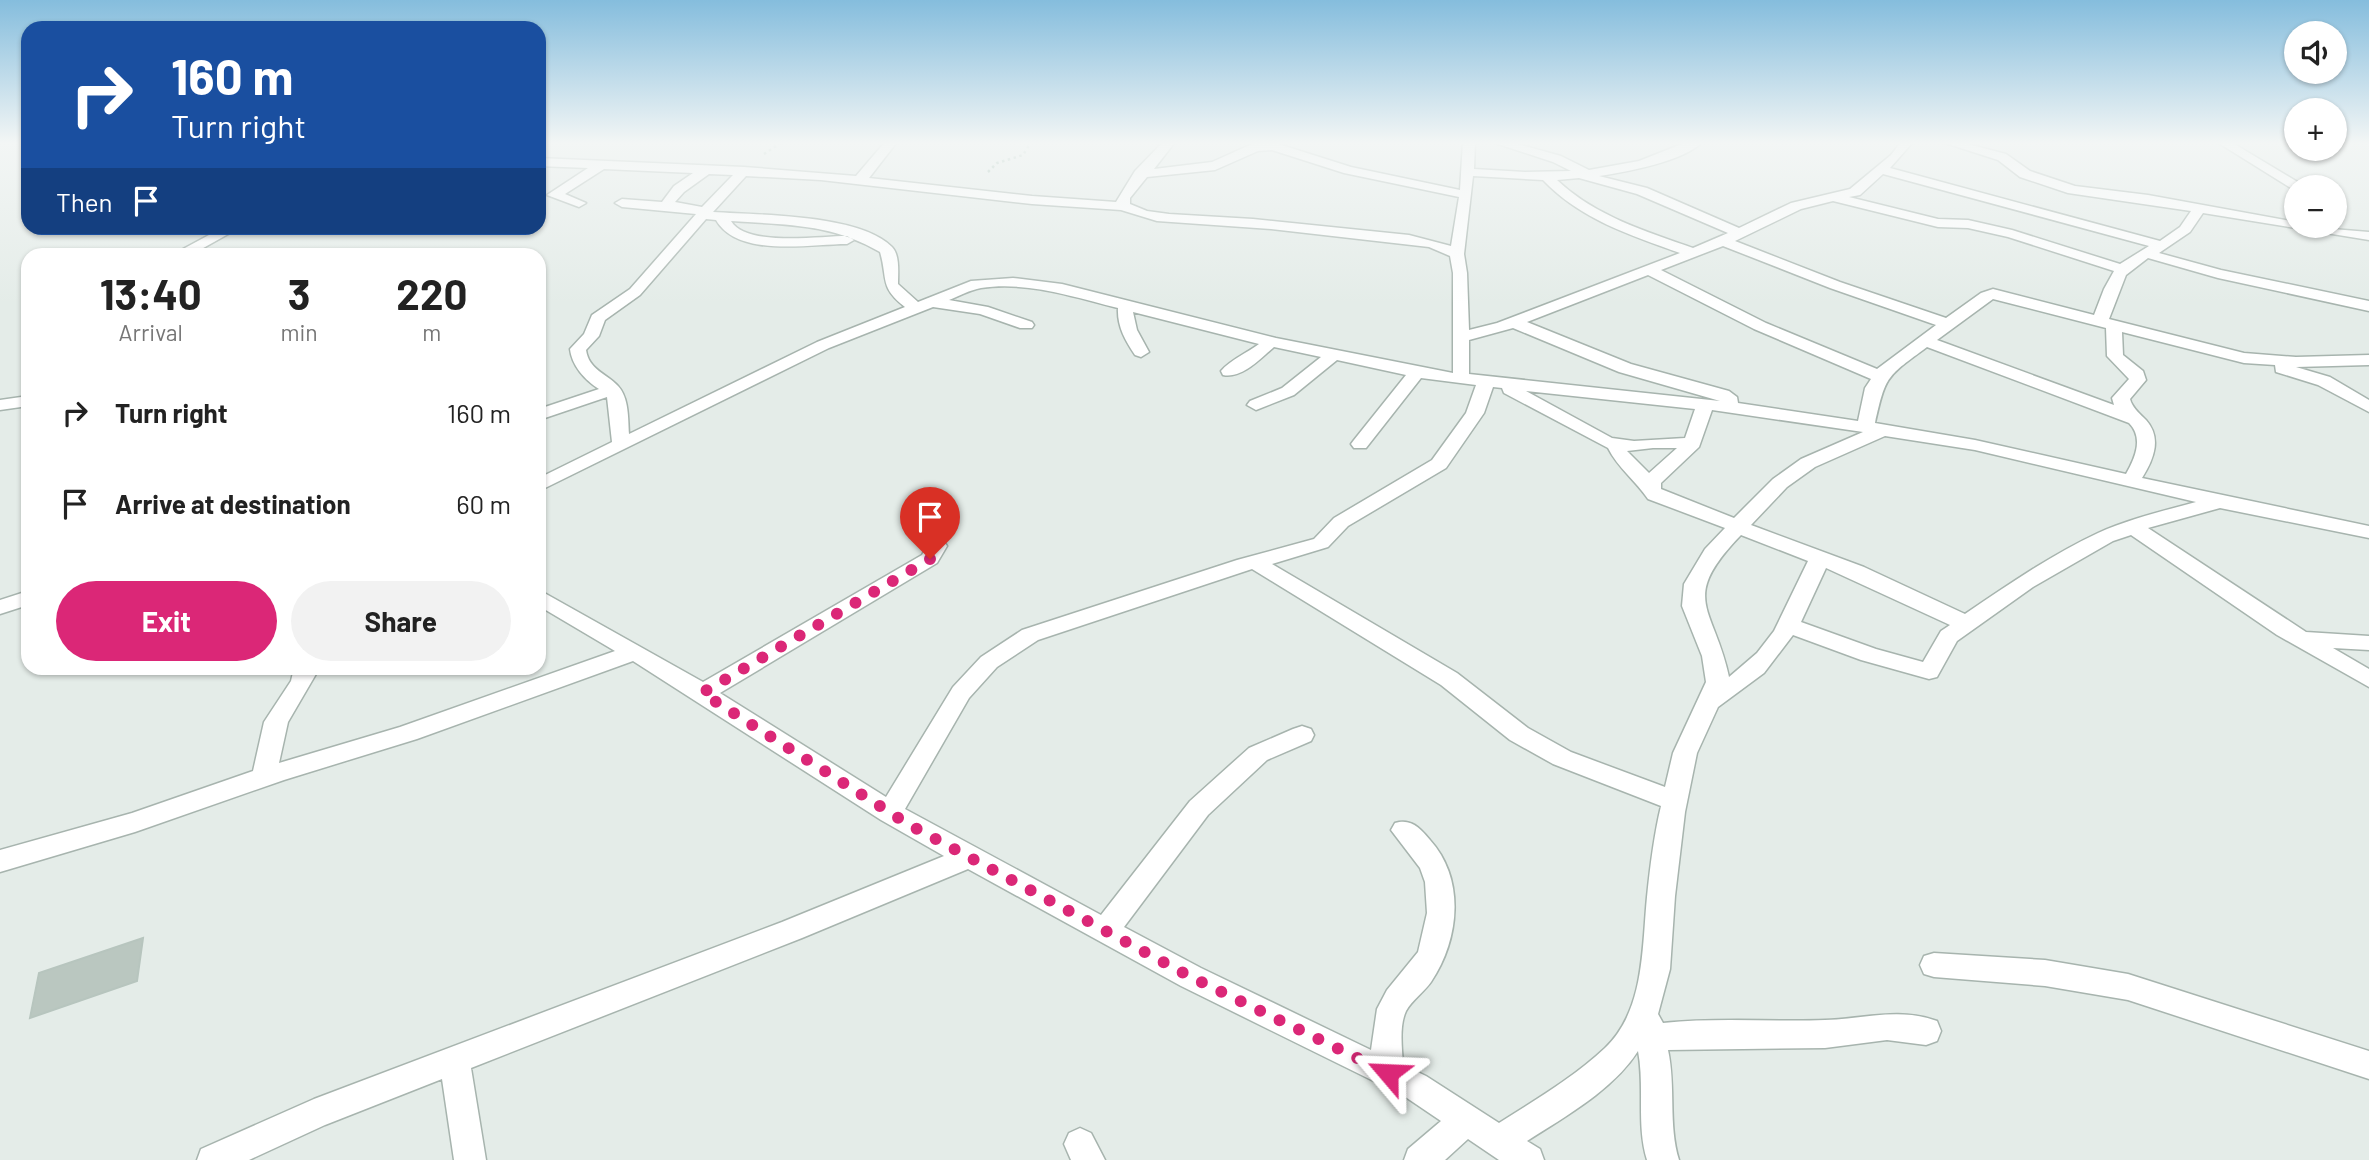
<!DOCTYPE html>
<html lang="en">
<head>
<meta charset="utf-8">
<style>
	:root { --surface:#fff; --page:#f2f2f2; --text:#222; --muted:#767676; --accent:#db2777 }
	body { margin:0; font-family:Barlow,sans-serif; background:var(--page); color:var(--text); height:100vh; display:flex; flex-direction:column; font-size:26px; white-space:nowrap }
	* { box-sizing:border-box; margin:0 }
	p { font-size:23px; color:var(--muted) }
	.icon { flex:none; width:38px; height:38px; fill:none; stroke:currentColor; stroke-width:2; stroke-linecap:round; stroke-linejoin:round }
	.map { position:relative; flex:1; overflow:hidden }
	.sheet { position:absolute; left:21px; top:248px; width:525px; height:427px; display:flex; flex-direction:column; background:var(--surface); border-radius:21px; box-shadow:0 2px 5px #0004 }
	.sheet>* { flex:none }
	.hud { position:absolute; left:21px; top:21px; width:525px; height:214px; border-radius:21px; box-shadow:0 2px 5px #0004; background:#1a4fa0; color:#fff; overflow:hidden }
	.tools { position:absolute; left:2284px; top:21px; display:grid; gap:14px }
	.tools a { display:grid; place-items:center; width:63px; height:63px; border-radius:50%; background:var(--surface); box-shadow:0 2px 5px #0004; font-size:35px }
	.pin { position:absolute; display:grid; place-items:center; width:60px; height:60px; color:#fff; margin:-72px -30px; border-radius:50% 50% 50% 0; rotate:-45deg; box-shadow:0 0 7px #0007 }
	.pin .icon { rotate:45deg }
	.me { position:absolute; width:77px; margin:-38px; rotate:296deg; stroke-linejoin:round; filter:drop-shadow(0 0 5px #0008) }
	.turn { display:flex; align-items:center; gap:24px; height:147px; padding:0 35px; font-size:32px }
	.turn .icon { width:91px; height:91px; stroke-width:2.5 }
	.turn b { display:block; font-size:49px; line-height:60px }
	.then { display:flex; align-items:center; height:66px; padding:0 35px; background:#0003; gap:14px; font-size:26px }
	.eta { display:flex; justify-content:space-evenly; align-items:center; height:119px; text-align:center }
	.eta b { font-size:42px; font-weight:700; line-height:49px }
	.action { display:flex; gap:14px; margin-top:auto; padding:14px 35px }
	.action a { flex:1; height:80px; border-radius:42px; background:var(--accent); color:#fff; font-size:28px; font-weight:700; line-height:80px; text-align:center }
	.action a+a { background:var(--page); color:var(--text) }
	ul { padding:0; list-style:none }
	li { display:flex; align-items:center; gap:21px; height:91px; padding:0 35px }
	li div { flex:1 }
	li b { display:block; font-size:26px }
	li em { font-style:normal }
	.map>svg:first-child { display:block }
	.building { fill:#bac7c0; stroke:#b7c5be; stroke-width:2 }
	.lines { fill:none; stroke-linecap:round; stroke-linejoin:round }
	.street-casing { stroke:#a7b4ae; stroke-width:3 }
	.path { stroke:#88ad9c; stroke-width:2.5; stroke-dasharray:2.5 3.5; stroke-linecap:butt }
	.street { fill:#fff; fill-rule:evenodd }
	.route { stroke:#db2777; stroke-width:12; stroke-dasharray:0 21.6 }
</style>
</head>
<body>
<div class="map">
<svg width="2369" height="1160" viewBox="0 0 2369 1160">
	<rect width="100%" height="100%" fill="#e4ece8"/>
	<path class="building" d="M143 938 137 981 30 1018 39 973Z"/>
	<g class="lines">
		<defs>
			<path id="street" d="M885 142H897L869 178 1032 196 1116 202 1135 171 1163 142H1175L1154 169 1212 162 1252 144 1272 142 1351 167 1460 190 1463 142H1475L1474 169 1525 172 1571 171 1553 162 1492 142H1510L1561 156 1589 170 1639 161 1687 142H1702C1685 161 1626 172 1599 176L1647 188 1739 228 1791 203 1850 189 1891 155 1901 142H1913L1890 168 2160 241 2180 227 2191 211 2068 193 2020 177 1998 160 1942 142H1960L2006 154 2030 171 2075 186 2148 195 2296 222V226L2369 232V240L2203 213 2190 232 2159 253 2221 270 2369 301V311L2218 278 2148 258 2126 275 2109 319 2244 353 2296 357 2369 355V365L2296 367 2330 377 2369 400V412L2318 385 2276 372 2275 365 2244 363 2122 332 2123 355 2143 371 2146 380 2130 399 2131 402C2134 409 2140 414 2146 420 2162 438 2154 459 2142 478L2369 526V538L2220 508 2148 528 2306 632 2369 636V650L2333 648 2369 669V687L2277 635 2131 535 2113 541 2033 587 1957 641 1937 677 1929 679 1861 660 1793 635 1764 673 1718 707 1697 753 1685 812 1675 896 1670 969 1658 1014 1663 1023C1717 1017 1771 1022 1825 1020 1864 1019 1899 1007 1937 1021L1941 1031 1937 1041 1926 1045 1887 1040 1825 1048 1668 1050C1676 1086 1668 1125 1679 1160H1647C1636 1125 1645 1087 1638 1051 1613 1090 1566 1116 1527 1141L1540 1149 1544 1160H1499L1468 1139 1445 1160H1404L1408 1149 1441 1121 1404 1096 1181 986 968 869 802 938 471 1068 486 1160H454L442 1079 325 1125 249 1160H197L201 1149 314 1099 782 922 944 856 881 820 633 661 417 739 284 780 135 832 0 872V850L132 813 253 771 264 722 291 681 294 668H316V674L288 722 279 763 400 727 615 651 539 606V590L703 682 922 555 927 546 903 523 906 519C924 514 939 532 947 546L937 563 720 693 886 797 953 687 981 657 1022 630 1237 560 1314 539 1334 518 1432 460 1466 413 1476 385 1421 378 1366 448H1354L1351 444 1354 440 1406 375 1337 360 1294 395 1256 410 1247 405 1250 401 1282 388 1321 357 1274 347C1261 358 1242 379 1223 375L1221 371C1230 360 1247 353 1259 344L1133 312 1137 330 1149 352 1141 357 1135 355C1125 340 1117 326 1118 308 1074 297 1027 281 981 288 970 290 959 296 949 300L988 307 1032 322 1034 325 1032 328H1020L980 314 933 307 829 348 539 491V478L612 442 607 397 539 420V409L599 389C585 380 572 366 570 349L584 334 592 315 630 289 696 214 622 207 615 203 622 199 662 202 674 186 693 173 604 169 565 194 586 203 579 207 547 195 588 168 539 166V158L744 167 856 176ZM1272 150 1344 173 1459 197 1451 246 1409 235 1253 219 1169 214 1147 211 1130 204V198L1147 177 1215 170 1258 151ZM709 174 733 175 702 207 675 202 684 192ZM1883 174 2149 246 2120 264 2012 230 1968 220 1938 219 1849 197 1860 195ZM746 176 821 180 1032 204 1121 210 1157 221 1271 229 1429 247 1450 256 1453 273V373L1276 338 1062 284 1013 278 971 281 918 302 898 284C898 273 900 255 892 247 860 214 758 215 713 212ZM1473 176 1543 180C1580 219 1630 235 1680 253L1497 323 1469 330 1467 273 1464 254ZM1579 178 1637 194 1728 233 1693 248C1645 231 1595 216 1557 180ZM1833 201 1938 227 1968 228 2008 237 2114 271 2104 289 2094 315 1993 289 1981 293 1946 318 1840 282 1735 241 1801 209ZM706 219 716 220C738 258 809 244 847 244L854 240 847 236C819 236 746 247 731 221 786 225 831 223 880 252 888 279 879 287 905 307L817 342 629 434C628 418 629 398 618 386 606 373 589 370 586 350L599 336 605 320 640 295ZM1723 246 1830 288 1936 325 1877 369 1766 323 1661 270ZM1648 275 1754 329 1871 379 1865 388 1858 421 1738 403 1737 397 1729 391 1631 364 1527 322ZM1993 299 2106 328 2107 356 2129 379 2112 398 2114 405 1937 340ZM1513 328 1619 372 1720 401 1469 374V340ZM1927 347 2129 423C2144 438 2135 458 2126 474L1975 440 1875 423C1886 374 1887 377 1927 347ZM1493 387 1502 388 1504 393 1608 448C1618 468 1636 481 1648 499L1725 528 1705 549 1684 584 1682 606 1702 656 1706 682 1673 753 1665 787 1571 752 1528 728 1457 673 1272 564 1328 547 1348 526 1446 468 1484 413ZM1526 391 1695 409 1685 438 1634 441 1612 438ZM1712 410 1863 432 1801 459 1773 479 1734 518 1661 489V483L1699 447ZM1885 436 1975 450 2196 502C2163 511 2129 519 2098 533 2051 555 2008 585 1965 614L1864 567 1751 525 1787 487 1815 467ZM1653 448H1677L1649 473 1627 451ZM1741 535 1808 561 1774 631 1757 653 1729 677C1714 606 1678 600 1741 535ZM1826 568 1950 625 1941 631 1923 662 1876 649 1801 622ZM1252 569 1441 685 1510 740 1553 764 1661 806C1654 835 1650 867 1647 897 1642 947 1645 1010 1605 1048 1573 1078 1535 1100 1499 1123L1426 1076 1403 1065C1402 1048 1399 1026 1406 1011 1412 1000 1424 992 1431 982 1459 940 1466 880 1430 840 1420 828 1411 818 1395 823L1391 830 1420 868 1425 882 1427 913 1418 952 1387 990 1377 1009 1371 1050 1201 968 1124 927 1208 815 1267 760 1311 741 1314 735 1311 729 1302 726 1293 729 1249 748 1190 801 1101 915 905 809 969 698 997 667 1038 640Z
				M2217 142H2231L2306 187 2294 190Z
				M222 228H239L189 256H170Z
				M28 396V406L0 410V400Z
				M28 591V605L0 614V600Z
				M1934 953 2045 960 2128 974 2369 1051V1079L2128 1000 2045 986 1934 977 1924 974 1920 965 1924 956Z
				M1080 1128 1091 1133 1105 1160H1071L1064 1144 1069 1133Z"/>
		</defs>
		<use href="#street" class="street-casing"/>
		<path class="path" d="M764 154 782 142
			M988 172 997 163 1023 155 1031 142"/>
		<use href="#street" class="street"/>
	</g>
	<linearGradient id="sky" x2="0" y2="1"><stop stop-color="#85bddd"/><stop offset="0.47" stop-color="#f3f6f5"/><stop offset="1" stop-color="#f3f6f5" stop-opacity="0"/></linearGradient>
	<rect width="2369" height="304" fill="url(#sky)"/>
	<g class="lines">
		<path class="route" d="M930 559 702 693 908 824 1191 977 1388 1073"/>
	</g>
</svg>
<div class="tools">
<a><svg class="icon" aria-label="sound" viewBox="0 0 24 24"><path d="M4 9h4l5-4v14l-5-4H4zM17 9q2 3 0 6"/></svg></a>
<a>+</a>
<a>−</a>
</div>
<div class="pin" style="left:930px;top:559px;background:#d93025"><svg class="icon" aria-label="arrive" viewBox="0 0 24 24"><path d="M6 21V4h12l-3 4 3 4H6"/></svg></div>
<svg class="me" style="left:1388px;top:1073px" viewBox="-20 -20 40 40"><path d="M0-17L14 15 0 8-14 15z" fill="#db2777" stroke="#fff" stroke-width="4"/></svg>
<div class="hud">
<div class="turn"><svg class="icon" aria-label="right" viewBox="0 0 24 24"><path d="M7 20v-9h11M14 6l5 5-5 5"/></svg><div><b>160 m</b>Turn right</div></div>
<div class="then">Then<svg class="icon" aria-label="arrive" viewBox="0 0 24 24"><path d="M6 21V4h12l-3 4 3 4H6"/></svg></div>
</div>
<section class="sheet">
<div class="eta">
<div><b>13:40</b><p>Arrival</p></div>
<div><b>3</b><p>min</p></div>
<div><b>220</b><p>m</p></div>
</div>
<ul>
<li><svg class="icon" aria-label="right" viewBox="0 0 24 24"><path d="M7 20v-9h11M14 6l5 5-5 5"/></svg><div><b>Turn right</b></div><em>160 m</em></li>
<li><svg class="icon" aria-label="arrive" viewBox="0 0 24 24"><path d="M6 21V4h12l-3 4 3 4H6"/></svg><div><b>Arrive at destination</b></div><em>60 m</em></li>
</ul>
<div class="action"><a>Exit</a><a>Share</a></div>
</section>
</div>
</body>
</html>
